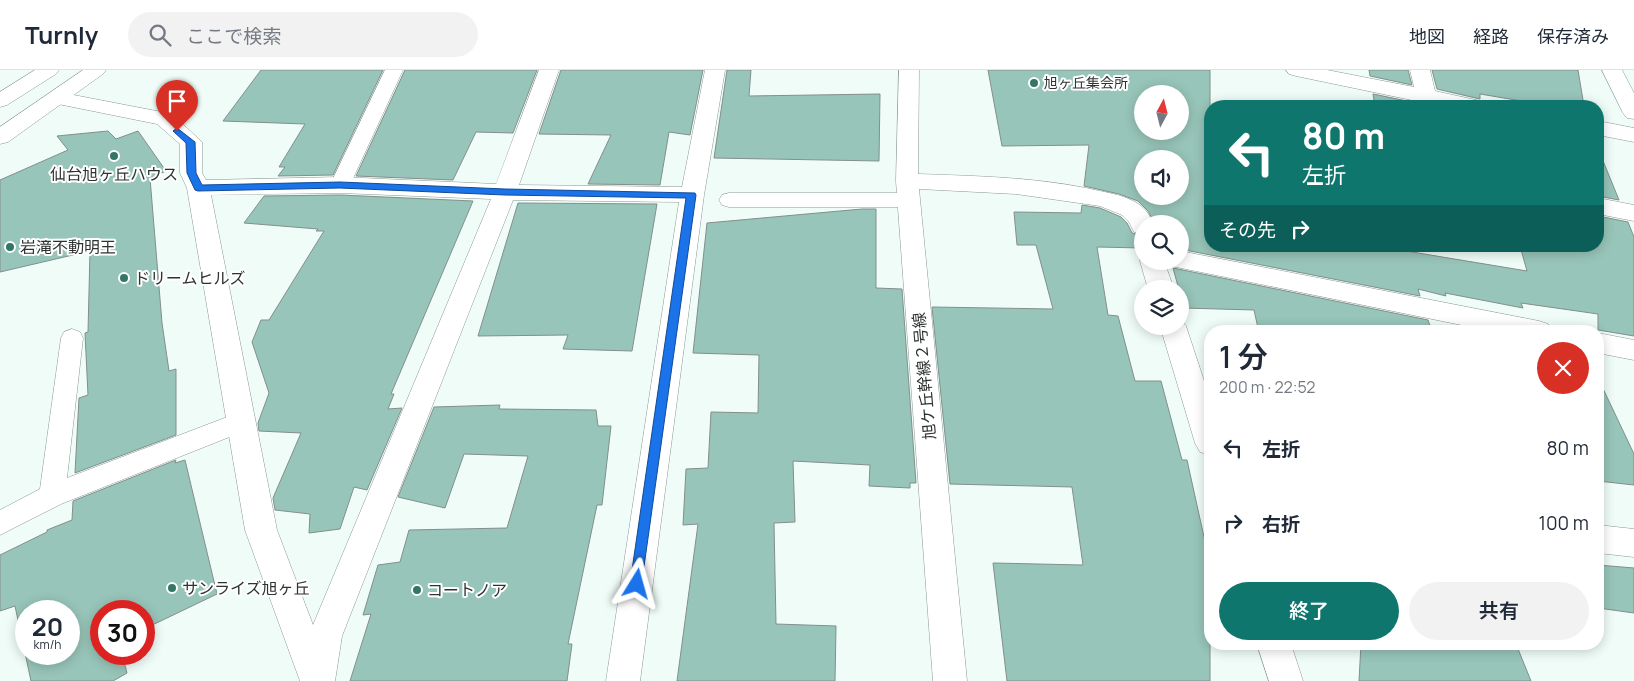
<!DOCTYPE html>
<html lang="ja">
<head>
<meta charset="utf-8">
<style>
	:root { --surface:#fff; --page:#f2f2f3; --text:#1f2937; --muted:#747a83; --line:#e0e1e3; --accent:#0f766e }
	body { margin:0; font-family:Manrope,"Noto Sans JP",sans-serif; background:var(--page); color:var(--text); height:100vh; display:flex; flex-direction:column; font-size:19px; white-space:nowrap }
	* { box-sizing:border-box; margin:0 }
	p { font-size:16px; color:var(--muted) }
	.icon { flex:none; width:28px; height:28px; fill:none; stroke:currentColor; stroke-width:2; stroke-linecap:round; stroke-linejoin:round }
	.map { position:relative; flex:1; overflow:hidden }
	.side { position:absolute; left:1204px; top:255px; width:400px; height:325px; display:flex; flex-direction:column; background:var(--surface); border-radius:20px; box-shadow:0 2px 12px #0003 }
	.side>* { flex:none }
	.guide { position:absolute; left:1204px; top:30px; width:400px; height:152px; border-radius:20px; box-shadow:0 2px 12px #0003; background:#0f766e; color:#fff; overflow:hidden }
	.needle { width:32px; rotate:7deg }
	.fabs { position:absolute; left:1134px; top:15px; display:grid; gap:10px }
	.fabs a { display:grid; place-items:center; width:55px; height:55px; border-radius:50%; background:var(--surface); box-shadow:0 2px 12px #0003; font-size:25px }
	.speed { position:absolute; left:15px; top:530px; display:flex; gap:10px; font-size:25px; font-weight:700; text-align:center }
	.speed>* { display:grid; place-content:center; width:65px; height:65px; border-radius:50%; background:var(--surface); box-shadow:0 2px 12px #0003; line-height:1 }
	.speed small { font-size:12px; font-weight:400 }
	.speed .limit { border:8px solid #d22; background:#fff; color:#111 }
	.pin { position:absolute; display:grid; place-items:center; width:42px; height:42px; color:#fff; margin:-51px -21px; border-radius:50% 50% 50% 0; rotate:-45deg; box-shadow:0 0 5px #0007 }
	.pin .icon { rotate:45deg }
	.me { position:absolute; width:55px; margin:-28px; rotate:8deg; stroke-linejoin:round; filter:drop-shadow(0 0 4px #0008) }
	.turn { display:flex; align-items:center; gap:18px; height:105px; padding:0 15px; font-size:22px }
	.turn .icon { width:65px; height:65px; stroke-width:2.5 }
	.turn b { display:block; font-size:35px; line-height:42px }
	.then { display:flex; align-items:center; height:48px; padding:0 15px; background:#0003; gap:10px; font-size:19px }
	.round { display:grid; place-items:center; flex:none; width:52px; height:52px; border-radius:26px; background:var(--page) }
	.overview { display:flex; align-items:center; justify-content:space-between; height:85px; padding:0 15px }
	h1 { font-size:30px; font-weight:600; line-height:38px }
	.cta { display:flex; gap:10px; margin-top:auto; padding:10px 15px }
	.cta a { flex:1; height:58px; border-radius:30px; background:var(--accent); color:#fff; font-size:20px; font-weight:600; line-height:58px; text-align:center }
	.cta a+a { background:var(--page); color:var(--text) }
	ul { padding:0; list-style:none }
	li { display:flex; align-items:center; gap:15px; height:75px; padding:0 15px }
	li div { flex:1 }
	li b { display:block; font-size:19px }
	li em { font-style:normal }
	header { display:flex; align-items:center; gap:30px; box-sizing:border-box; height:70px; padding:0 25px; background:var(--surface); border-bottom:1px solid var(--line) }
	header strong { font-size:24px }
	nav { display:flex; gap:28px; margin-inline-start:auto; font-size:18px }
	.search { width:350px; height:45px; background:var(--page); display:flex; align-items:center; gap:12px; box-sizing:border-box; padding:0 18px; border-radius:28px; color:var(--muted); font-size:19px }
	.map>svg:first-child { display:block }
	.building { fill:#98c5b9; stroke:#838f8b; fill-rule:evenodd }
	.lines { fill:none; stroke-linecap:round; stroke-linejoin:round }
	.lane-casing { stroke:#8c9894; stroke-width:1 }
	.street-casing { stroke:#8c9894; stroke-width:1 }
	.secondary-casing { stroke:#8c9894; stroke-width:1 }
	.lane { fill:#fff; fill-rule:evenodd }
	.street { fill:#fff; fill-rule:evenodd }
	.secondary { fill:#fff; fill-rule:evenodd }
	.route { fill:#1a73e8; stroke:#114b97 }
	.poi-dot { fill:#337566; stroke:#fff; stroke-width:2 }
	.labels { text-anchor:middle; stroke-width:4; stroke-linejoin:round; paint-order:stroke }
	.far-poi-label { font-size:14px; fill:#2e3332; stroke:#fff; text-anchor:start }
	.poi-label { font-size:16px; fill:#2e3332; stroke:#fff; text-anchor:start }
	.street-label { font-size:16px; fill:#2e3332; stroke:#fff }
</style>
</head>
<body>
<header>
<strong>Turnly</strong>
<div class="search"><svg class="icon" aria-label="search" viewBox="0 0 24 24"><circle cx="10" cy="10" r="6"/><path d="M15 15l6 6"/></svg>ここで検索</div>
<nav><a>地図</a><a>経路</a><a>保存済み</a></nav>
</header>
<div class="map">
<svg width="1634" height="611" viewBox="0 0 1634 611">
	<rect width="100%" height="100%" fill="#effcf8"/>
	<path class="building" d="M261 0H383L333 105 278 106 285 97H279L305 54 223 51Z
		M405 0H537L513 63 476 62 453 110 356 106Z
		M561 0H703L690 65 669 62 660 115 588 114 611 65 539 64Z
		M727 0H751L749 26 880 24 879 91 714 88Z
		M988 0H1210V176H1376L1527 201 1520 176H1598V146L1628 152 1634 167V266L1598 260V244L1521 233 1523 238 1445 223 1446 226 1418 219 1420 226 1180 179V154H1155L1148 141 1138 131 1119 124 1084 116 1089 75 1002 76ZM1142 24H1180V61H1142ZM1142 89H1180V126H1142Z
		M1369 0H1408L1412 15 1370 6Z
		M1432 0H1578L1584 36H1551L1480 24V29L1437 19Z
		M1373 24 1426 35 1436 36H1375Z
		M108 61 116 69 138 61 166 101 150 108 162 253 169 301 176 299V365L75 403 79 328 88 325 85 263 88 262 90 181 0 202V110L68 80 57 66Z
		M1598 81H1599L1619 130 1598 126Z
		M340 125 473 131 391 324H394L388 339 402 338 367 420 354 417 340 459 309 463 310 444 275 440 273 428 301 363 259 361 258 353 269 323 252 272 261 250H269L324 161H316L318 159 244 153 264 126Z
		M518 133 657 134 632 281 563 279 568 265 478 266Z
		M1082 135 1100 138 1121 147 1127 153 1132 163 1142 166V178L1097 177 1108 245 1118 246 1135 311H1161L1182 390H1187L1210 494V611H1007L993 493 1083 495 1072 417 950 414 932 237 1053 239 1036 175H1017L1014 142 1081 143Z
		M862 139H876V218L902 219 916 413H910V418L869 416 870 395 793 391 795 452 774 453 776 554 836 556 835 611H677L698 454 683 455 686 399 708 398 711 342 758 343 759 285 693 283 707 153Z
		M1173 198 1428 250 1432 261H1282L1258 258 1254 240 1184 238Z
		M1598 308 1634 384V415L1598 411Z
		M500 335 499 339 596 340 598 356H611L602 435H597L568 574H572L567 611H350L371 544 363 545 378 495 400 492 409 460 507 458 528 386 464 384 445 438 398 427 434 337Z
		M176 390 175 393 185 390 217 524 144 559V541H101V584H122L127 603 113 611H31L15 536 0 541V485L47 462V460L72 450 73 431ZM26 541H69V584H26Z
		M1598 495 1634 498V543L1598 538Z
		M1361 574H1516L1531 611H1359Z"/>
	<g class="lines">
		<defs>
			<path id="lane" d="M385 0H403L350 115 347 120 340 121 333 120 330 115Z
				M729 123H909L916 125 919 130 916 135 909 137H729L722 135 719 130 722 125Z
				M72 259 80 262 83 268 67 408 243 341 252 344 255 351 252 358 61 434 0 465V440L40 419 61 268 64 262Z"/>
			<path id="street" d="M35 0H59L56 4 7 35 0 37V22Z
				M539 0H559L519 115 682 117 705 0H725L704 125 640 611H606L679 132 513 130 342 566 335 611H300L245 460 187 118 180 103V74L157 54 58 34 51 32 48 28 51 24 58 22 172 44 202 72V103L206 110 340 107 496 114ZM340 123 491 129 313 555 277 460 211 125Z
				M899 0H919L918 104C974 106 1031 107 1086 118 1103 122 1122 124 1137 133 1145 138 1150 145 1153 154H1142V164L1134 162 1129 152 1122 145 1100 136 1016 124 919 119 967 611H933L896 111Z
				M1286 0H1327L1414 17 1410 0H1430L1435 21 1485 32 1489 36H1448L1426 33 1296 6 1289 4Z
				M1598 51 1634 58V72L1598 65Z
				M1598 128 1634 135V151L1598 144Z
				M1180 181 1539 251 1548 254 1552 261H1491L1171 196 1168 191H1180Z
				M1142 186V191H1164L1174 219H1148L1140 191Z
				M1180 248 1186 256 1210 329V385L1200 382 1195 373 1160 256H1180Z
				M1598 263 1634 270V290L1598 283Z
				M1598 455 1634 459V487L1598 483Z
				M1257 574H1291L1303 611H1269Z"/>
			<path id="secondary" d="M83 0H106L103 4 8 72 0 74V57Z
				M1602 0H1622L1634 23V49L1627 48 1623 43Z"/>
		</defs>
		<use href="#lane" class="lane-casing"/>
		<use href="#street" class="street-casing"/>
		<use href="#secondary" class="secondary-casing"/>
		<use href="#lane" class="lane"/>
		<use href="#street" class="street"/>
		<use href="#secondary" class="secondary"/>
	</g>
	<path class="route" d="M177 58 195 72 196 103 202 115 340 112 505 119 695 123 696 125 641 518 637 520 632 518 630 514 686 128 505 125 340 118 198 121 195 120 187 103 186 73 173 61Z"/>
	<g class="poi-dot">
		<circle cx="1034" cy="13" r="5"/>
		<circle cx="114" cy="86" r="5"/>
		<circle cx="10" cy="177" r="5"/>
		<circle cx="124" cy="208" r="5"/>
		<circle cx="172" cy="518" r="5"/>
		<circle cx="417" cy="520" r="5"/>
	</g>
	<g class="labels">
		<g class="far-poi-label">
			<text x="1044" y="18">旭ヶ丘集会所</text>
		</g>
		<g class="poi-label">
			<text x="114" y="110" text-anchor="middle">仙台旭ヶ丘ハウス</text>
			<text x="20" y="183">岩滝不動明王</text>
			<text x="134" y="214">ドリームヒルズ</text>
			<text x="182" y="524">サンライズ旭ヶ丘</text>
			<text x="427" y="526">コートノア</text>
		</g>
		<g class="street-label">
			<text transform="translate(924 306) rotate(-95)" y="6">旭ケ丘幹線２号線</text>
		</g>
	</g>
</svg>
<div class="fabs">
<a><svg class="needle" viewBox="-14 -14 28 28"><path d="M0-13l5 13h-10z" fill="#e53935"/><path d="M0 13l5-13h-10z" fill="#747a83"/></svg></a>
<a><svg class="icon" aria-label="sound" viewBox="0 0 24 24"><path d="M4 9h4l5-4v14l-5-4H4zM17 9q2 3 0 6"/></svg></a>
<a><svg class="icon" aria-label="search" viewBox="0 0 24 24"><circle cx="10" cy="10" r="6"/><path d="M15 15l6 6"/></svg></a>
<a><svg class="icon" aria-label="layers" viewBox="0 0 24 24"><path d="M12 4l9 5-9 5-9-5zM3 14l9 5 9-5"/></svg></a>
</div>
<div class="speed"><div>20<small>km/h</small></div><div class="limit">30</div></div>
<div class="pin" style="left:177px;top:61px;background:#d93025"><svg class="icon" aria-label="arrive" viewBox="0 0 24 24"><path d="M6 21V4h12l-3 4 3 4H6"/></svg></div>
<svg class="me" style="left:637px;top:514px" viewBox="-20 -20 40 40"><path d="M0-17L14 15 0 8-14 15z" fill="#1a73e8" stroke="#fff" stroke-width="4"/></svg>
<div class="guide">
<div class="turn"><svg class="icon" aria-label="left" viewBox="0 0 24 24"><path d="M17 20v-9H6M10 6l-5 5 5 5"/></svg><div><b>80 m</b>左折</div></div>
<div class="then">その先<svg class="icon" aria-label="right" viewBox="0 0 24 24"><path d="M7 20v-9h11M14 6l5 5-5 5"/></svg></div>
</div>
<section class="side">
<div class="overview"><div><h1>1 分</h1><p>200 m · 22:52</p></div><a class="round" style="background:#d93025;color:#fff"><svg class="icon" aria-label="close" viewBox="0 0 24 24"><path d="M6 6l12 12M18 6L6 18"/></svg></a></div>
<ul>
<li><svg class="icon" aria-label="left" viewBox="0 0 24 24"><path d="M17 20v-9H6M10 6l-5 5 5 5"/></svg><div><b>左折</b></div><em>80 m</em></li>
<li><svg class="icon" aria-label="right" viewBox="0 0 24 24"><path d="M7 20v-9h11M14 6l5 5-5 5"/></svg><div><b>右折</b></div><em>100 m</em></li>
</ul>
<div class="cta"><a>終了</a><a>共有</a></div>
</section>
</div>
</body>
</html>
